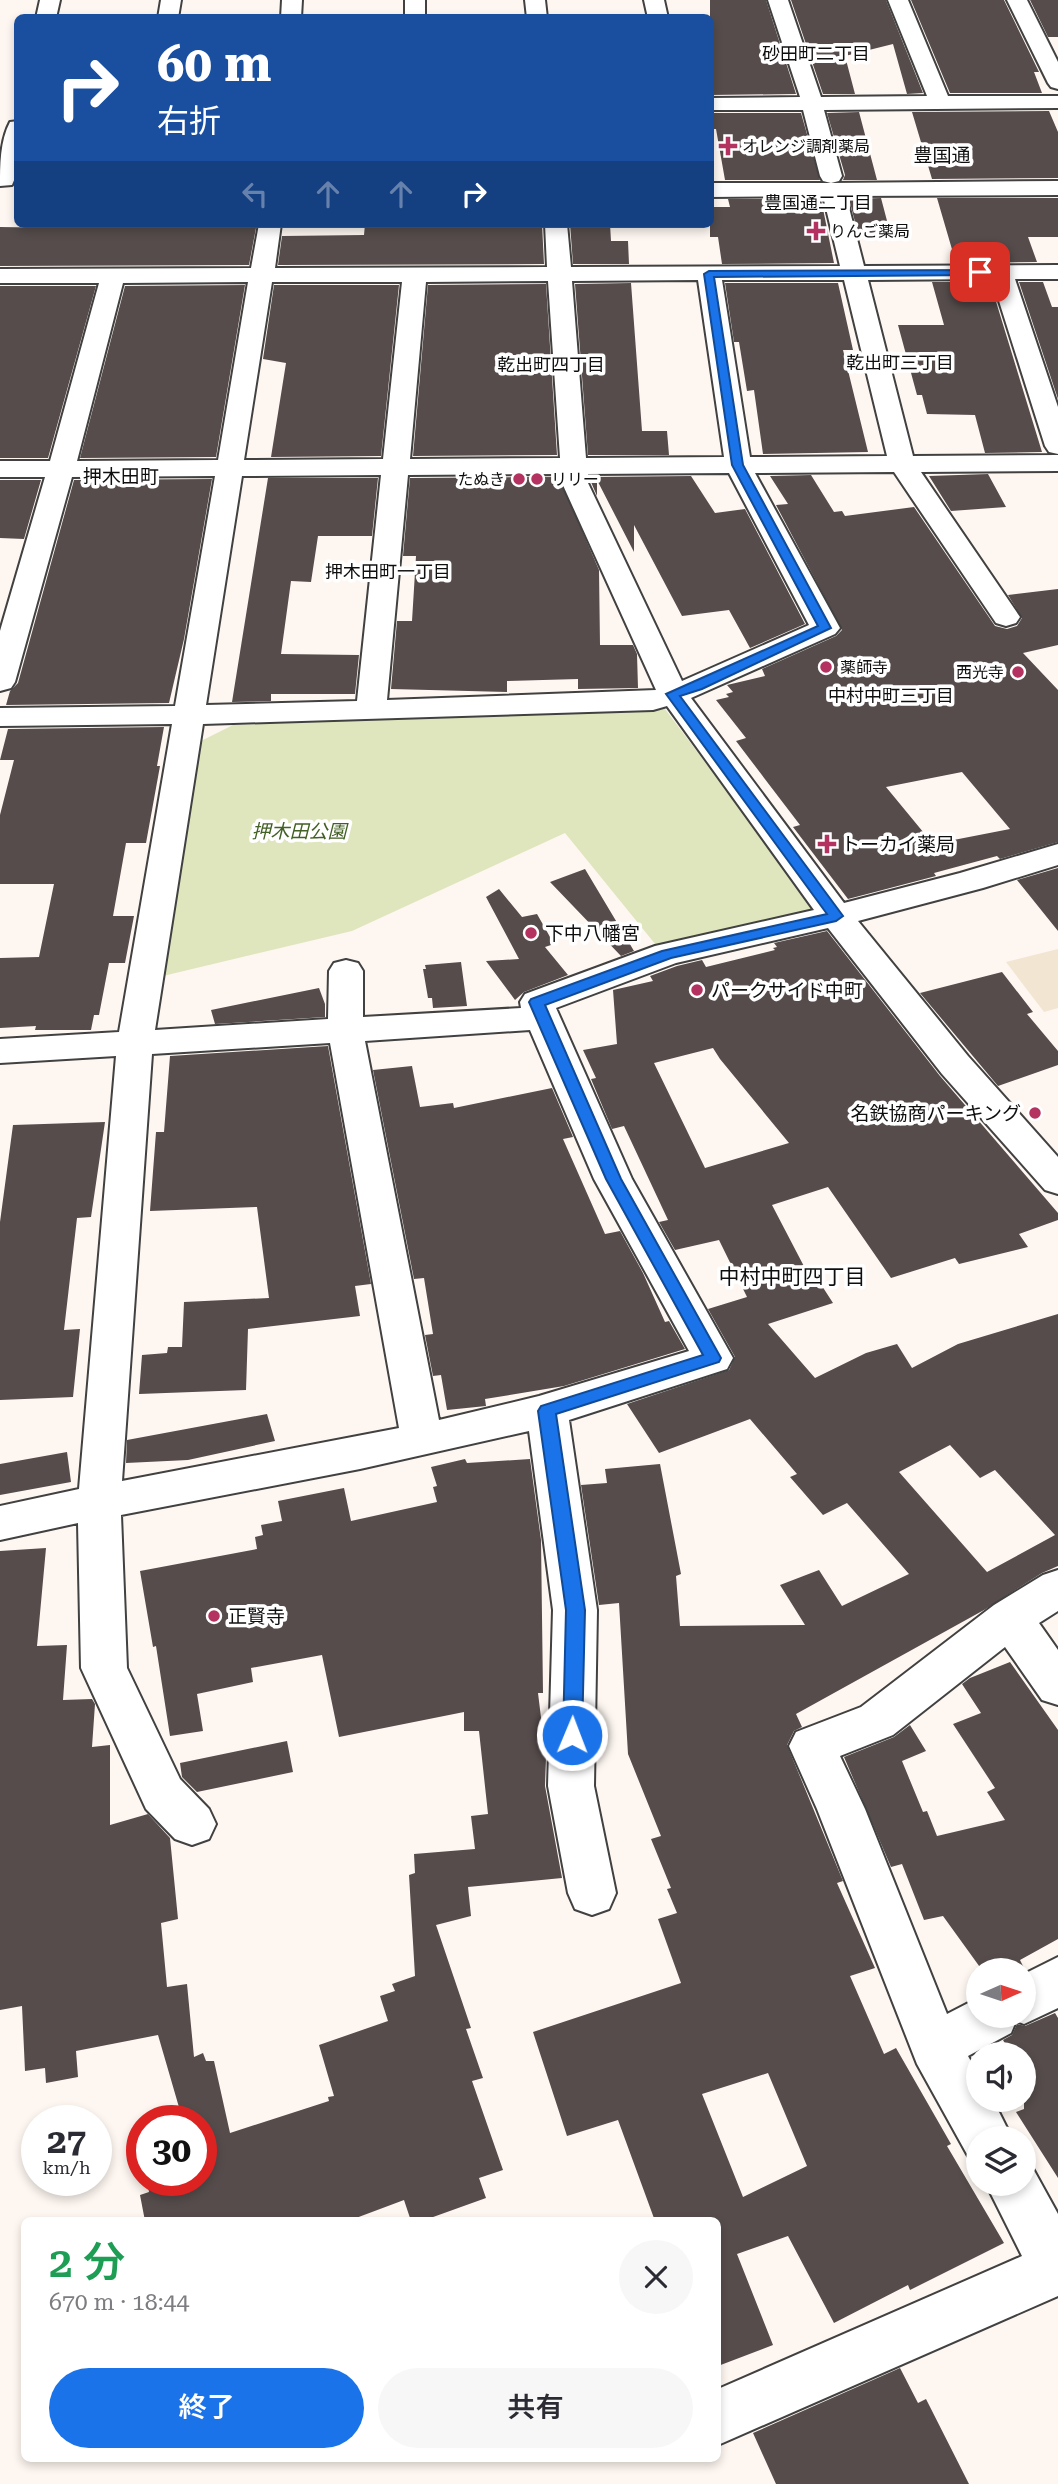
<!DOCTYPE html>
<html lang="ja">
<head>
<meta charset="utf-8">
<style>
	:root { --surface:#fff; --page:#f7f7f7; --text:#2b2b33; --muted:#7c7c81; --accent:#1a73e8 }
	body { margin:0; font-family:"Roboto Serif","Noto Sans JP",serif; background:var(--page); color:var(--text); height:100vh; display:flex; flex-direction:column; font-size:26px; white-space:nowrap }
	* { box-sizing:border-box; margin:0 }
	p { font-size:23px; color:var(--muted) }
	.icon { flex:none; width:38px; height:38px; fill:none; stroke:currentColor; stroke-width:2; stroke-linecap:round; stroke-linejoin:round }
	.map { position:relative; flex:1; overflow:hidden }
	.side { position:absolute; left:21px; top:2217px; width:700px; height:245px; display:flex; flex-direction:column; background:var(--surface); border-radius:10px; box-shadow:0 4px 10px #0003 }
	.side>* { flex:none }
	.banner { position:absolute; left:14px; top:14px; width:700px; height:214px; border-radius:10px; box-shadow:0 4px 10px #0003; background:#1a4fa0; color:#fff; overflow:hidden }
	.needle { width:46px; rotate:87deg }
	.fabs { position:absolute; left:966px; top:1958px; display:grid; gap:14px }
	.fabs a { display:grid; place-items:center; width:70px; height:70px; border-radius:50%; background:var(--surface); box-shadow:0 4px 10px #0003; font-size:35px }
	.speed { position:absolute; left:21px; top:2105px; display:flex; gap:14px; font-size:35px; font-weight:700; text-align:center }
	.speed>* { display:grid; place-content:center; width:91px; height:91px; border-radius:50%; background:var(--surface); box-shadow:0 4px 10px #0003; line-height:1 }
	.speed small { font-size:18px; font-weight:400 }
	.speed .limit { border:10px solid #d22; background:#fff; color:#111 }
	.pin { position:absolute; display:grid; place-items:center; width:60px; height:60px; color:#fff; margin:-30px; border-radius:14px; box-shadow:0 4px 10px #0006 }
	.me { position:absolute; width:77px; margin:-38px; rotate:1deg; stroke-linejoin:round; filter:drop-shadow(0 0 5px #0008) }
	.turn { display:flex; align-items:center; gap:24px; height:147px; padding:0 28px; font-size:32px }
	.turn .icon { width:91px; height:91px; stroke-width:2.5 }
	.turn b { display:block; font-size:49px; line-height:60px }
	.lanes { display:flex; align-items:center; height:66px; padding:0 28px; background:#0003; justify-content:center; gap:35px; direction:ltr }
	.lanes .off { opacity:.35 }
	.round { display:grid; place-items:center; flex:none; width:74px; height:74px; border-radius:37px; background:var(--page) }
	.summary { display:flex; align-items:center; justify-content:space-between; height:119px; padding:0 28px }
	h1 { font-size:42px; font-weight:600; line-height:52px; color:#1e9e55 }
	.cta { display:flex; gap:14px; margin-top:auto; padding:14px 28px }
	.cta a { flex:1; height:80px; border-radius:42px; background:var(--accent); color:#fff; font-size:28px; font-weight:600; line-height:80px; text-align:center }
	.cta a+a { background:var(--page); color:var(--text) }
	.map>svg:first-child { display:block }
	.farmland { fill:#f2e6d3 }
	.green { fill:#dfe6bd }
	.building { fill:#564c4c; fill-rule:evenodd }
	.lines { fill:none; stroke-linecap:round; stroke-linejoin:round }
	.minor-casing { stroke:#414141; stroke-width:4 }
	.minor { fill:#fff; fill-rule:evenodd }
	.route { fill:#1a73e8; stroke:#114b97; stroke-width:2 }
	.poi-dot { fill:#b33260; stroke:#fff; stroke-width:2.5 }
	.labels { text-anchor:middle; stroke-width:7; stroke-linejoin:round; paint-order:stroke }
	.far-poi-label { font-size:16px; fill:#0e0e0e; stroke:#fff; text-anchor:start }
	.far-neighbourhood-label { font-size:18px; fill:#0e0e0e; stroke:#fff }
	.far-quarter-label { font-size:19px; fill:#0e0e0e; stroke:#fff }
	.park-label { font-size:19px; font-style:italic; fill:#436124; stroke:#fff }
	.poi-label { font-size:19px; fill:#0e0e0e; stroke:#fff; text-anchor:start }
	.neighbourhood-label { font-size:21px; fill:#0e0e0e; stroke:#fff }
</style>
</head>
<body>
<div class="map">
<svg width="1058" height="2484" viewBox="0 0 1058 2484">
	<rect width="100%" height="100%" fill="#fef7f1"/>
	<path class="farmland" d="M1058 949V1008L1044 1012 1006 962Z"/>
	<path class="green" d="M665 709 815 908 811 917 660 950 565 833 352 931 163 976 201 741 233 725Z"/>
	<path class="building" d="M710 0H766L796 94 710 95Z
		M791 0H886L923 93 907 94 893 44 845 56 855 94H823Z
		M911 0H1004L1039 72H1034L1042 93H950Z
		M1030 0H1058V37H1048Z
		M1049 111 1058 132V178L932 179 912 112Z
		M859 112 877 180H843L845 175 827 113Z
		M710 113H801L820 180H725L716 129H710Z
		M881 198 891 236 859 237 849 199Z
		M937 198H1058V237H1028L1037 262 956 263Z
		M728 199H821L834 263 722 264 718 237H710V207H730Z
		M67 224H223L254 225 256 228 249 265 0 266V227L66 228Z
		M365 224H542L544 264 278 265 282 236 364 235Z
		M570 224H610L611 241H628L629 264H573Z
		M932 282H990L1042 452 985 453 975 415 927 414 922 395H917L898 325H944Z
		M1019 282H1043L1052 307H1058V399Z
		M631 283 642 431H667L669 455H588L575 284Z
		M725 283H838L853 350H843L868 452 763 454 754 390 747 391 739 342H734Z
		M546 284 557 455 413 456 428 285Z
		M245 285 216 457 80 458 125 286Z
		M274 285H399L381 456 271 457 286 363 263 359Z
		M0 286H96L48 458H0Z
		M988 474 1006 507 951 511 929 476Z
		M811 475 834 512 842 511 845 516 914 507 995 626 1007 629 1017 626 1022 618 1008 595 1058 589V645L1023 653 1058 690V842L1000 859 997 856 934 873 936 876 848 899 793 827 800 825 736 741 746 738 716 700 729 697 726 694 733 692 727 685 765 676 762 669 836 636 842 630 776 505 788 504 770 476ZM962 772 1010 829 933 844 886 787Z
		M691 476 715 513 745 509 805 624 750 648 729 610 682 616 634 525V552L597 480V496L591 482V477Z
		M559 477 599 570 600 645H633L637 654 638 688 578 689V679L507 681V692L391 689 397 621H412L416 556H403L410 478Z
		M268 478H378L372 536H318L311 582 291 581 281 654 359 655 355 694H271V701L232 702Z
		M212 479 184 639 169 703 6 705 10 691 18 683 74 480Z
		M0 480H41L24 539 0 538Z
		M164 727 157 766H160L146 843H126L113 916H134L125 963H109L99 1015H94L91 1030H35L36 1026 0 1028V958L39 957 54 884H0V815L14 760H0L8 729Z
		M1058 868V931L1017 880Z
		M585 869 634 951 621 956 550 882Z
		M499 889 522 917 537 914 554 944 545 947 568 975 524 992 515 1000 486 961 519 959 486 897Z
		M827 931 940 1076 1058 1213V1220L1019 1234 1028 1247 959 1264 955 1258 891 1278 828 1187 772 1205 808 1274 813 1272 833 1303 768 1324 815 1378 866 1353 897 1344 912 1368 958 1344 1058 1314V1566L1042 1573 984 1610 796 1714 802 1727 794 1731 787 1745 843 1881 837 1883 875 1968 850 1976 884 2054 896 2048 951 2144 947 2146 1004 2243 910 2290 908 2285 834 2323 788 2236 737 2254 773 2345 718 2366V2221H655L618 2120 567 2136 533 2032 681 1983 658 1919 677 1913 667 1889 671 1888 651 1839 661 1836 628 1754 619 1603 599 1605 581 1485 607 1483 605 1469 660 1464 681 1574 676 1576 680 1626 805 1625 780 1585 819 1570 842 1606 909 1574 847 1503 823 1515 790 1477 797 1474 750 1419 659 1453 627 1404 729 1370 735 1357 708 1309 747 1297 719 1240 675 1250 659 1222 668 1220 624 1126 612 1129 591 1079 596 1078 583 1050 617 1044 613 990 653 981 650 976 677 966 702 960 706 967 775 950 773 948 777 947 774 943ZM713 1048 720 1059 789 1143 705 1168 654 1063ZM950 1445 980 1478 995 1470 1055 1535 987 1572 899 1472ZM768 2073 807 2166 743 2197 702 2094Z
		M461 962 467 1006 433 1008 432 998H428L423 969H426L425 965Z
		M1002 972 1033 1012 1027 1014 1058 1051V1065L998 1086 920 993Z
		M319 988 325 1004V1017L215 1024 211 1010Z
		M328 1046 371 1284 355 1286 360 1316 248 1329 246 1390 139 1394 142 1355 167 1353 168 1347H182L184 1302 269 1298 257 1207 150 1211 156 1132H164L170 1056Z
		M412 1066 420 1107 453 1103 454 1108 552 1088 573 1137 563 1139 605 1234 620 1231 643 1273 665 1322 669 1321 685 1349 564 1386 485 1399 486 1406 447 1410 441 1375 433 1376 425 1335 433 1334 424 1278 414 1279 373 1070Z
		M105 1122 91 1217 77 1218 64 1330 80 1329 73 1397 0 1400V1222L13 1125Z
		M267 1414 275 1441 188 1460 126 1463 127 1440Z
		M67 1452 71 1482 0 1495V1464Z
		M465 1459 467 1463 530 1459 541 1540 543 1693H538L546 1758 545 1786 562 1878 468 1887 471 1916 436 1925 471 2028 466 2029 483 2078 472 2081 503 2170 479 2178 486 2198 422 2221H411L404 2200 348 2221H145L140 2195 149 2192 147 2180H201V2121H183L158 2035 76 2051 78 2077 46 2083 45 2068 25 2071 22 2006 0 2010V1551L46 1548 37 1646 67 1645 63 1700 92 1699 95 1704 92 1747 110 1745V1825L148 1814 170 1838 178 1919 161 1923 167 1987 187 1984 194 2057 203 2053 206 2061H214L230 2133 329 2101 328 2097 334 2096 319 2045 388 2021 380 1996 395 1991 392 1984 415 1976 409 1875 415 1873 414 1854 475 1849 471 1816 488 1814 479 1731H464V1712L339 1737 322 1655 251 1668 253 1682 197 1694 203 1731 170 1736 156 1646 153 1647 140 1571 257 1549 255 1537 263 1535 261 1525 282 1521 278 1501 344 1488 351 1521 437 1502 433 1487 437 1486 431 1467Z
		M1010 1662 1058 1730V1939L1020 1960 1025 1970H982L943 1916 924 1920 902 1864 891 1867 844 1757 894 1737 910 1725 926 1751 902 1761 923 1812 927 1811 937 1836 1005 1820 987 1792 995 1788 953 1724 981 1713 962 1684 970 1678Z
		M287 1741 293 1772 197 1792 182 1777 180 1763Z
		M1055 2013 1058 2018V2178L1016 2112 1024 2109V2054H1011L1003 2040 1012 2035 1017 2024 1025 2026Z
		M900 2368 918 2403 926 2399 969 2484H776L753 2433Z"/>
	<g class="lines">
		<defs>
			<path id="minor" d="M40 0H60L56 18H36Z
				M161 0H181L178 18H158Z
				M282 0H302L301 18H281Z
				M405 0H425V18H405Z
				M525 0H545L547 18H527Z
				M644 0H664L668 18H648Z
				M768 0H788L821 97 927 96 888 0H908L948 96H1058V108L824 110 842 176 839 181 831 183 1058 181V195L846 196 864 266 1058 265V279H1015L1058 407V454L1049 452 1045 446 992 279 868 280 913 456 1058 455V471L921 472 1020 617 1016 623 1006 626 996 623 894 472 755 473 840 628 835 634 691 698 844 903 960 873 1058 844V865L983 888 858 921 968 1056 1058 1157V1194L1045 1190 942 1074 828 928 676 963 556 1008 632 1179 733 1358 727 1369 569 1420 597 1610 594 1786 616 1893 609 1909 592 1915 575 1909 568 1893 548 1786 553 1610 529 1431 360 1469 121 1515 127 1668 180 1779 209 1809 216 1824 209 1839 192 1845 175 1839 146 1809 81 1668 78 1523 0 1540V1506L79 1489 116 1056 0 1063V1039L119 1032 172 724 0 726V708L175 706 215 476 72 477 15 682 11 688 0 691V631L45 477H0V461H50L99 283H0V269L251 268 259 224H281L275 268 547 267 545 224H567L571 267 840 266 823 196 710 197V183H831L823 181 820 176 803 110H710V98L800 97ZM698 280 724 457 586 458 572 281ZM722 280H844L887 456 750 457ZM548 281 560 458 410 459 426 282ZM248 282 218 460 77 461 123 283ZM272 282H402L383 459 244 460ZM729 473 809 625 682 681 588 483V474ZM561 474 562 483 656 690 387 700 408 475ZM381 475 357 701 206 705 242 476ZM667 706 814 910 655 946 525 994 520 1002 521 1008 363 1017V971L358 963 346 960 334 963 329 971 328 1019 155 1030 203 724 653 710ZM530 1030 594 1179 689 1351 539 1396 439 1420 365 1041ZM330 1043 399 1428 122 1481 152 1054Z
				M1007 0H1027L1058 62V89L1051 87 1048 83Z
				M18 121V171L12 185 0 186C0 165 0 141 10 122Z
				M1058 1570V1611L1039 1623 1058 1650V1705L1042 1700 1005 1647 893 1735 840 1756 865 1809 947 2014 978 1998V2016H1024V1974L1058 1957V2008L1024 2024 1016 2021 1011 2033 968 2056 978 2074V2100H993L1012 2138H978V2161L968 2156 917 2064 817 1809 789 1746 796 1732 861 1707 994 1605 1043 1575Z
				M1024 2162 1031 2165 1058 2214V2296L718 2445V2389L1022 2256 986 2184H1024Z"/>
		</defs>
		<use href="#minor" class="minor-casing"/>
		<use href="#minor" class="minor"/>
	</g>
	<path class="route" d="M983 270V275H980L714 277 743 465 831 628 702 689 680 696 843 916 836 921 671 958 545 1005 621 1179 721 1358 719 1362 556 1414 585 1610 582 1735 579 1741 572 1744 566 1741 563 1735 566 1610 538 1411 541 1406 703 1355 606 1179 529 1002 531 999 662 951 827 914 666 694 818 626 732 465 704 274 709 271Z"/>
	<g class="poi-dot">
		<path d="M724.5 135.5h7v7h7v7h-7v7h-7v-7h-7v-7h7z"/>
		<path d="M812.5 220.5h7v7h7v7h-7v7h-7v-7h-7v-7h7z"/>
		<circle cx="519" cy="479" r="7"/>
		<circle cx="537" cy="479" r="7"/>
		<circle cx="826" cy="667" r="7"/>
		<circle cx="1018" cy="672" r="7"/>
		<path d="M823.5 833.5h7v7h7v7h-7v7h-7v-7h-7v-7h7z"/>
		<circle cx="531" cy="933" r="7"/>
		<circle cx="697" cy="990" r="7"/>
		<circle cx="1035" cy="1113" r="7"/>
		<circle cx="214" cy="1616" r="7"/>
	</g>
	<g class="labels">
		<g class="far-poi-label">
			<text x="742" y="152">オレンジ調剤薬局</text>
			<text x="830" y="237">りんご薬局</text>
			<text x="505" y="485" text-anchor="end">たぬき</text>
			<text x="551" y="485">リリー</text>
			<text x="840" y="673">薬師寺</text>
			<text x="1004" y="678" text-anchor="end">西光寺</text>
		</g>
		<g class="far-neighbourhood-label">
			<text x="816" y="60">砂田町二丁目</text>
			<text x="818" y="209">豊国通二丁目</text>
			<text x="900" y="369">乾出町三丁目</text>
			<text x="551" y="371">乾出町四丁目</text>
			<text x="388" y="578">押木田町一丁目</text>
			<text x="891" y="702">中村中町三丁目</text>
		</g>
		<g class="far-quarter-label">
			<text x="942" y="162">豊国通</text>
			<text x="121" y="483">押木田町</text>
		</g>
		<g class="park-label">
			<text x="299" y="838">押木田公園</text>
		</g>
		<g class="poi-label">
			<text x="841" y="851">トーカイ薬局</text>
			<text x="545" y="940">下中八幡宮</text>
			<text x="711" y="997">パークサイド中町</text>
			<text x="1021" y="1120" text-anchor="end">名鉄協商パーキング</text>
			<text x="228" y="1623">正賢寺</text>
		</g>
		<g class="neighbourhood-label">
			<text x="792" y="1284">中村中町四丁目</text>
		</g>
	</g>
</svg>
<div class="fabs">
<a><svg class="needle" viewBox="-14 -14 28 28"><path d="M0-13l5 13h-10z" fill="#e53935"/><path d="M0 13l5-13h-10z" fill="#7c7c81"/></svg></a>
<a><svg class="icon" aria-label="sound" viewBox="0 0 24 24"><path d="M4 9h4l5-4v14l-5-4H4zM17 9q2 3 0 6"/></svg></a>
<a><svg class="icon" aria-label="layers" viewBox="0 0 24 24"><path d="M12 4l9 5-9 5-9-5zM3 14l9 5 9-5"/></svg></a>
</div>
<div class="speed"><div>27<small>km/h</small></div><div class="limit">30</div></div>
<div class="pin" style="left:980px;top:272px;background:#d93025"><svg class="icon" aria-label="arrive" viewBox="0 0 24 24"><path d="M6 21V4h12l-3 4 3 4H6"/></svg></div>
<svg class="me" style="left:572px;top:1735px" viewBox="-20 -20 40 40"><circle r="17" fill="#1a73e8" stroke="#fff" stroke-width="3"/><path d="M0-11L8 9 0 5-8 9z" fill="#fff"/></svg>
<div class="banner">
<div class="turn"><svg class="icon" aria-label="right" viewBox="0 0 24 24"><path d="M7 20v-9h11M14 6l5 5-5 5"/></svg><div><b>60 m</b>右折</div></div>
<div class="lanes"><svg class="icon off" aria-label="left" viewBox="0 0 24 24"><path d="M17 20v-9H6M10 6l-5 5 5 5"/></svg><svg class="icon off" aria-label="ahead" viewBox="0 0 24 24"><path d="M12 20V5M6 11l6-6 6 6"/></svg><svg class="icon off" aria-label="ahead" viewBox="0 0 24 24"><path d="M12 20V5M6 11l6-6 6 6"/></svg><svg class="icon" aria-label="right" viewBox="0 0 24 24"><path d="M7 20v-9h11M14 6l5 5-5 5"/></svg></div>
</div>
<section class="side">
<div class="summary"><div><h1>2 分</h1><p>670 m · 18:44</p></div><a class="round"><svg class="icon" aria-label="close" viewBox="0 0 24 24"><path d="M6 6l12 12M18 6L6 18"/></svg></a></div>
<div class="cta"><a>終了</a><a>共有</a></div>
</section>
</div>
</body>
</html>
